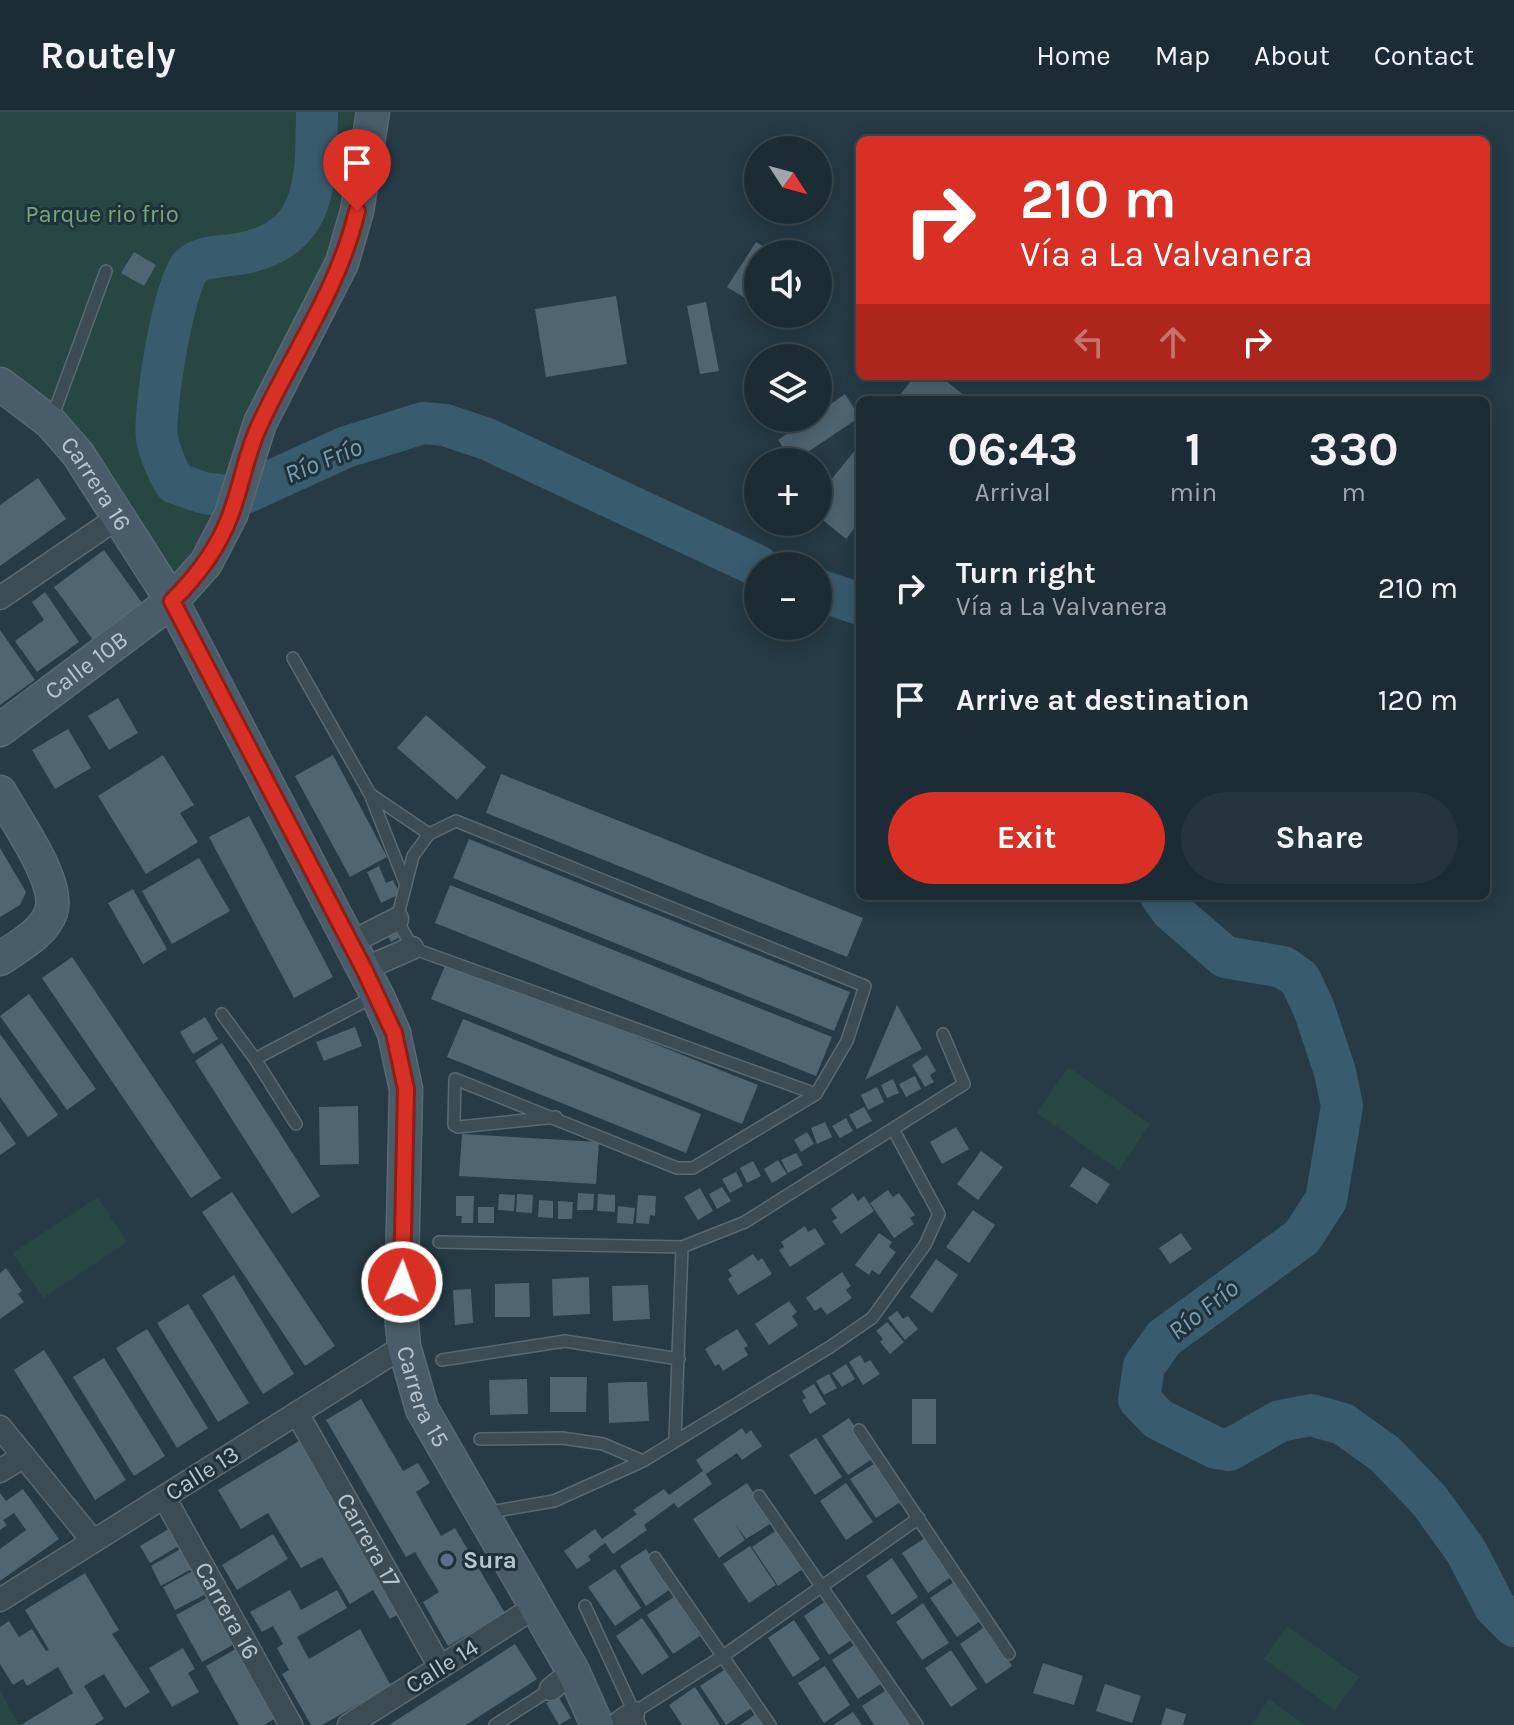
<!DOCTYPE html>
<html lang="en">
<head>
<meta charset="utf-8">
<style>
	:root { --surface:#1c2c34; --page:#25343c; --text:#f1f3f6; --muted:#a0a7ac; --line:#3a484f; --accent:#d93025 }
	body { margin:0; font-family:Karla,sans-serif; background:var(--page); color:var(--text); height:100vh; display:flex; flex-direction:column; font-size:30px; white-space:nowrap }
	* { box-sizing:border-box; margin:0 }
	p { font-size:26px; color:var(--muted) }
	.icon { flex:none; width:44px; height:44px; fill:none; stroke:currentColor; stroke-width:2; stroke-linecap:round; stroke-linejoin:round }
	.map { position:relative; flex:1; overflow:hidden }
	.sheet { position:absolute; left:856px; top:284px; width:634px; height:504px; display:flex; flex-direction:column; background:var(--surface); border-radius:12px; box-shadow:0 4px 20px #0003,0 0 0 2px var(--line) }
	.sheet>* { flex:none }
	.top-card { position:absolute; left:856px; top:24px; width:634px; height:244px; border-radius:12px; box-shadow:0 4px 20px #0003,0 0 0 2px var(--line); background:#d93025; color:#fff; overflow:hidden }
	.needle { width:52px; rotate:126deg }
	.tools { position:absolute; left:744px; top:24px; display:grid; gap:16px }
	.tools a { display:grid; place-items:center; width:88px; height:88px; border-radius:50%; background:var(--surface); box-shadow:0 4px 20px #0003,0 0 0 2px var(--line); font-size:40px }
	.pin { position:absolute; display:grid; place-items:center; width:68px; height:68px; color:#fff; margin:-82px -34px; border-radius:50% 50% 50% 0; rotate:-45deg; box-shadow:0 0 8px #0007 }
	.pin .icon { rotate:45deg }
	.me { position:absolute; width:88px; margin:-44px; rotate:2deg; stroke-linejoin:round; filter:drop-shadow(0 0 6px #0008) }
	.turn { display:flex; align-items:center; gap:28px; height:168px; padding:0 32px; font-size:36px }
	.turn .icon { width:104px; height:104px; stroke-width:2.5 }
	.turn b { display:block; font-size:56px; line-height:68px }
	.lanes { display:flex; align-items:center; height:76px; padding:0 32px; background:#0003; justify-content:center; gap:40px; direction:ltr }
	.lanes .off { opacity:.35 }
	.eta { display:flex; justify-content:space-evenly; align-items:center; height:136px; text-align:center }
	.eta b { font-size:48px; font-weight:700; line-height:56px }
	.button { display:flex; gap:16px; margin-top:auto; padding:16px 32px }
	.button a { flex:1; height:92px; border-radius:48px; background:var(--accent); color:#fff; font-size:32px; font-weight:700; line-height:92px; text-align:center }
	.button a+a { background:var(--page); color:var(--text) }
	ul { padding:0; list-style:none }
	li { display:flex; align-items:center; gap:24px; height:112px; padding:0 32px }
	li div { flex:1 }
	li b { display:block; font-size:30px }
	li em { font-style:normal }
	header { display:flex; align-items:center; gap:48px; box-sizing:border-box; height:112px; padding:0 40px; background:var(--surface); border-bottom:2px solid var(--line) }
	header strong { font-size:38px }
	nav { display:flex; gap:44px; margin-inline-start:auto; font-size:28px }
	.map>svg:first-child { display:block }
	.green { fill:#284743 }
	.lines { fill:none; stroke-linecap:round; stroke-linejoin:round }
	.river { stroke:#395b6e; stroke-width:42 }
	.building { fill:#4f6571 }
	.lane-casing { stroke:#596972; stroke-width:14 }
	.street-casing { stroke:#596972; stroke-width:25 }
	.secondary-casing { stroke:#596972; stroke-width:35 }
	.lane { stroke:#3b4c55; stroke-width:11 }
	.street { stroke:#3b4c55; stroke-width:22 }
	.secondary { stroke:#485c69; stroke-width:32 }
	.route-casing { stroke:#8d1f18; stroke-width:20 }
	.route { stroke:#d93025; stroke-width:14 }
	.service-dot { fill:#5c6f8a; stroke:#1f313b; stroke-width:3 }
	.labels { text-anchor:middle; stroke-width:6; stroke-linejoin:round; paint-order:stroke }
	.park-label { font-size:24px; fill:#76a675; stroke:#1f313b }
	.street-label { font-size:24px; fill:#b8c6ce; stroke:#1f313b }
	.poi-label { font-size:24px; font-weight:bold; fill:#b8c6ce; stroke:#1f313b; text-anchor:start }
	.water-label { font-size:26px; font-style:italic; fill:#779fb3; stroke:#1f313b }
</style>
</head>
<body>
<header>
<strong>Routely</strong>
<nav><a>Home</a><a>Map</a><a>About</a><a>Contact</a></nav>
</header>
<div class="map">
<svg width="1514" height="1613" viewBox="0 0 1514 1613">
	<rect width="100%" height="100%" fill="#263b46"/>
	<path class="green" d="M0 0H373L362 67 186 476 117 406 0 272Z
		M1068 955 1150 1012 1119 1058 1037 1001Z
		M98 1085 127 1130 43 1186 13 1141Z
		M1287 1514 1359 1565 1335 1598 1264 1547Z
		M0 1578 19 1613H0Z
		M1269 1587 1305 1613H1251Z"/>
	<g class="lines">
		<path class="river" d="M317 0C316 67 319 129 238 142 223 145 203 143 191 154 174 170 153 300 157 326 159 338 168 361 175 371L204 381 236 385 346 335 423 311 445 313 487 327 758 454
			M818 478 860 492
			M1161 784 1172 799 1225 845 1283 855 1300 867 1314 897 1335 960 1342 994 1326 1088 1302 1125 1164 1226 1144 1254 1139 1287 1158 1307 1216 1336 1229 1338 1280 1309 1311 1303 1343 1312 1385 1342 1429 1388 1466 1439 1495 1495 1514 1514"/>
	</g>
	<path class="building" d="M756 130 775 142H758V172L747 187 727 175Z
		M134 140 156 153 144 174 121 161Z
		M616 184 627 252 546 265 535 197Z
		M706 190 719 259 700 262 687 194Z
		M915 264H940L970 288H896Z
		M845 282 860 305 793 350 778 328 811 306H818V301Z
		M860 332V409L846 427 818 404V384Z
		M38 366 66 407 0 454V393Z
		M104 438 143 492 93 528 54 475Z
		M45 480 79 530 37 560 15 529 44 508 32 490Z
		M0 518 35 568 0 593Z
		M118 586 138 621 109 638 88 604Z
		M426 603 486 655 457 688 397 636Z
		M68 617 91 656 55 677 32 638Z
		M163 643 194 693 180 701 198 730 146 762 98 684Z
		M333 643 387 745 350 765 295 664Z
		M501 662 863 806 847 845 486 701Z
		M249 704 333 865 294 886 209 725Z
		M469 727 850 880 834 919 453 766Z
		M0 736 26 780 20 793 0 805Z
		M199 746 230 799 172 832 142 779Z
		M379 754 386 771 393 768 400 782 381 791 367 760Z
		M450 773 832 925 816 964 435 811Z
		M133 777 167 837 143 852 108 791Z
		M395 814 400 825 391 830 385 818Z
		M72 845 221 1066 191 1086 42 866Z
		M447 849 758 973 742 1012 431 887Z
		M29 882 96 977 67 998 0 904Z
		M897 893 922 937 865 968Z
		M205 905 218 927 193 942 180 920Z
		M463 907 701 1002 686 1041 447 945Z
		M355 915 362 934 324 949 316 930Z
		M0 922 58 1003 28 1025 0 985Z
		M222 931 320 1084 292 1102 195 949Z
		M927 943 936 959 930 963 934 970 925 975 912 953Z
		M915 964 921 977 906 985 899 972Z
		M893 967 899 981 887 986 881 973Z
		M877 975 884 990 868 998 861 983Z
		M358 994 359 1052 320 1053 319 995Z
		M864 995 872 1009 857 1017 849 1003Z
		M846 1006 853 1019 840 1026 832 1014Z
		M0 1009 16 1032 0 1043Z
		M825 1010 832 1025 817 1032 811 1016Z
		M956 1015 969 1037 942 1052 930 1030Z
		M807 1020 814 1032 801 1040 794 1028Z
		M462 1022 599 1030 596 1072 459 1064Z
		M981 1039 1003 1055 978 1088 957 1072Z
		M796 1041 803 1053 788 1061 781 1048Z
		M778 1048 787 1062 772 1071 764 1057Z
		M753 1049 761 1064 747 1071 740 1056Z
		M1083 1055 1110 1072 1097 1092 1070 1074Z
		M736 1060 743 1074 730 1081 722 1067Z
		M722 1075 731 1089 717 1097 709 1082Z
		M700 1076 713 1099 698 1108 684 1085Z
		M888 1078 893 1085 899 1081 915 1103 910 1106 914 1112 894 1126 870 1091Z
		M232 1080 335 1234 305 1254 202 1100Z
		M578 1081 594 1082 593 1098H577Z
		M853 1081 858 1089 864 1084 874 1099 841 1122 832 1109 837 1106 831 1097Z
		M499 1082 515 1083 514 1099 498 1098Z
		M517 1082 533 1083 532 1101 516 1100Z
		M598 1082 615 1083V1100L597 1099Z
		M638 1083 656 1084 655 1104 650 1103 649 1112 636 1111Z
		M456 1084H474L473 1111H461L462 1104H456Z
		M539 1088 553 1089V1106L538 1105Z
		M558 1089 573 1090 572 1107H558Z
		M618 1094 635 1096 633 1112 617 1111Z
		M478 1095H494V1111H478Z
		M973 1098 995 1113 969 1151 946 1135Z
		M805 1114 808 1120 815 1116 825 1132 790 1155 779 1138 784 1135 781 1130Z
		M879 1121 892 1130 889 1135 896 1140 879 1163 872 1158 869 1163 855 1153Z
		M1181 1121 1192 1137 1170 1152 1159 1136Z
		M753 1142 758 1149 762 1146 772 1162 738 1183 728 1167 732 1164 728 1158Z
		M936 1147 958 1163 932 1201 910 1185Z
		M6 1156 22 1179 18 1182 24 1190 0 1207V1161Z
		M842 1160 851 1174 846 1178 852 1186 827 1203 821 1195 815 1199 806 1186Z
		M234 1163 294 1262 263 1282 202 1183Z
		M589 1165 590 1202 553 1204 552 1167Z
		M529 1171 530 1205H495V1172Z
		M648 1173 650 1207 613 1209 612 1174Z
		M471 1177 473 1211 455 1213 453 1178Z
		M789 1189 797 1200 792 1204 798 1213 769 1233 755 1212Z
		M188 1192 249 1291 218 1310 157 1211Z
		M897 1199 903 1207 908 1204 918 1217 905 1228 888 1206Z
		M887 1210 904 1230 890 1242 880 1230 883 1227 876 1219Z
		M147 1217 208 1316 177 1336 116 1236Z
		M737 1217 748 1234 744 1236 748 1243 723 1259 719 1252 715 1254 705 1237Z
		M44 1238 126 1368 95 1388 14 1258Z
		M860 1243 865 1251 870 1248 880 1262 863 1273 849 1250Z
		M104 1246 165 1344 134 1364 73 1265Z
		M846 1252 855 1267 842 1275 832 1261Z
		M829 1262 837 1276 824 1283 816 1269Z
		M550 1265H587L586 1300H550Z
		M527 1267 528 1302 490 1303 489 1268Z
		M628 1270H647L649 1309 609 1311 608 1271Z
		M814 1272 826 1292 810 1302 802 1288 806 1286 802 1279Z
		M361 1287 403 1359 418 1351 430 1371 416 1380 441 1424 455 1416 505 1501 448 1534 423 1490 439 1480 415 1440 406 1445 326 1308Z
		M912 1287H936V1332H912Z
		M849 1306 875 1345 848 1363 822 1324Z
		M742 1316 746 1322 751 1318 762 1334 742 1348 737 1341 706 1362 712 1372 678 1396 674 1391 644 1413 647 1418 613 1442 605 1431 588 1444 591 1448 577 1457 564 1439 595 1417 602 1427 637 1402 633 1398 664 1377 669 1383 703 1359 696 1348Z
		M304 1326 407 1497 390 1507 373 1478 350 1492 322 1445 301 1456 268 1401 241 1417 218 1378Z
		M816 1326 842 1365 815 1383 789 1343Z
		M877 1350 902 1389 876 1406 850 1367Z
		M747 1371 773 1410 746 1427 735 1412 745 1428 719 1446 693 1407Z
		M846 1371 873 1410 846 1428 820 1389Z
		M23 1377 59 1427 0 1469V1437L26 1418 14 1401 3 1408 7 1413 0 1418V1381L6 1389Z
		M172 1415 182 1432 150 1451 140 1434Z
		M778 1417 804 1456 778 1474 752 1435Z
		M273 1422 288 1447 237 1478 222 1453Z
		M928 1424 954 1463 928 1481 902 1441Z
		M750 1434 776 1473 749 1491 723 1452Z
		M184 1435 195 1455 161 1474 151 1454Z
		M646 1437 672 1476 646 1494 620 1454Z
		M892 1446 918 1485 892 1503 866 1464Z
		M200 1455 212 1479 175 1498 163 1475Z
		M615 1457 641 1496 615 1514 588 1475Z
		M85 1461 119 1518 112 1522 150 1580 125 1596 104 1562 84 1574 104 1607 94 1613H21L73 1581 58 1555 27 1574 23 1567 13 1573 0 1552V1515L9 1509 19 1525 32 1517 46 1539 49 1538 25 1498Z
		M957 1468 983 1507 957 1525 930 1486Z
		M290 1478 301 1498 337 1478 347 1496 297 1525 309 1547 360 1517 391 1574 322 1613H311L282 1562 289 1558 277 1536 283 1532 273 1514 262 1520 250 1500Z
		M214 1482 240 1529 202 1550 176 1503Z
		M674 1485 700 1524 673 1542 647 1503Z
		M830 1486 856 1525 829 1543 804 1504Z
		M923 1491 949 1531 922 1548 896 1510Z
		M642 1506 669 1545 642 1563 616 1524Z
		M794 1508 820 1547 793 1565 768 1526Z
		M986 1514 1012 1554 986 1572 960 1532Z
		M859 1530 885 1569 858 1587 832 1548Z
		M515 1532 537 1567 466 1613H389Z
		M239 1535 281 1603 264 1613H239L206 1554Z
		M183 1536 195 1557 188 1561 199 1580 172 1595 149 1556Z
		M951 1538 977 1577 951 1595 925 1556Z
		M1043 1551 1083 1564 1074 1593 1033 1581Z
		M825 1554 850 1593 824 1611 798 1571Z
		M727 1556 753 1595 726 1613 700 1574Z
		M1105 1572 1141 1584 1132 1611 1096 1599Z
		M695 1575 720 1613H682L669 1593Z
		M888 1577 912 1613H874L862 1594Z
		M558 1584 571 1606 559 1613 546 1591Z
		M1166 1596 1186 1602 1183 1613H1161Z
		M853 1600 862 1613H833Z
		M757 1601 765 1613H740Z"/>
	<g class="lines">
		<defs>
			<path id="lane" d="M52 306 106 159
				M293 546 370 682 406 773
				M370 682 429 722 456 709 865 874 847 929 816 982 693 1056H677L455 967 454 1013 458 1015 556 1005
				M429 722 413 744 397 807 412 836 816 982
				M222 902 255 947
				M296 1012 255 947 373 885
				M439 1130 682 1135 745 1110 964 972 943 922
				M442 1248 565 1229 679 1247
				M859 1318 1009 1542
				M480 1327 562 1326 603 1332 643 1349
				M675 1327 682 1135
				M759 1384 917 1613
				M484 1401 554 1389 643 1349 830 1235 872 1206 925 1133 939 1102 893 1017
				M655 1446 770 1613
				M585 1494 640 1613
				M633 1601 723 1544 919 1406
				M495 1613 551 1577"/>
			<g id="street">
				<path d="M0 486 117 406"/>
				<path d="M350 831 397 807"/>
				<path d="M364 857 412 836"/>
				<path id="s1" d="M297 1301 440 1555"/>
				<path d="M0 1315 93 1429"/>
				<path d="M0 1359 24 1344"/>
				<path id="s2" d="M164 1385 291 1613"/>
				<path d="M0 1488 404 1234"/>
				<path d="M551 1577 573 1559"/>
				<path d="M620 1610 633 1601"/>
				<path d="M349 1613 535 1495"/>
			</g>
			<g id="secondary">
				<path id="s3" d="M0 272 50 310 78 342 172 489 377 883 394 921 406 977 401 1201 404 1234 422 1297 573 1559 597 1613"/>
				<path id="s4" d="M0 618 172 489 206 451 231 403 260 311 342 151 357 99 373 0"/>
				<path d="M0 680C15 708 61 770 51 800 44 821 17 835 0 847"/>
			</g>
		</defs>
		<use href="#lane" class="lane-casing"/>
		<use href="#street" class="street-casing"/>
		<use href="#secondary" class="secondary-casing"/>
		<use href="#lane" class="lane"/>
		<use href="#street" class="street"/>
		<use href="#secondary" class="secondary"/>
	</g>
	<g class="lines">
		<defs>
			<path id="route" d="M357 99C339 176 294 239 261 310 246 340 242 373 230 404 218 437 197 464 172 489L364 857 394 921 406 977 402 1170"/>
		</defs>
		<use href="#route" class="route-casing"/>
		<use href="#route" class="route"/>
	</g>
	<circle class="service-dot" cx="447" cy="1448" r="8"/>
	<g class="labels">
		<g class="park-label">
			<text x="102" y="110">Parque rio frio</text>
		</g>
		<g class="street-label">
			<text dy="8" stroke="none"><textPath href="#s3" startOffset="140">Carrera 16</textPath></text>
			<text dy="8" stroke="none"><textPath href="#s4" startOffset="108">Calle 10B</textPath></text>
			<text dy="8" stroke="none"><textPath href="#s3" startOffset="1134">Carrera 15</textPath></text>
			<text transform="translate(202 1361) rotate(-32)" y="8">Calle 13</text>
			<text dy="8" stroke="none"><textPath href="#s1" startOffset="146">Carrera 17</textPath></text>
			<text dy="8" stroke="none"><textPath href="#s2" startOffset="130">Carrera 16</textPath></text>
			<text transform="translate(442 1554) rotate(-32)" y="8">Calle 14</text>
		</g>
		<g class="poi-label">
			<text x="463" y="1456">Sura</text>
		</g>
		<g class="water-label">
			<text transform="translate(323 348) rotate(-22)" y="9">Río Frío</text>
			<text transform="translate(1203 1197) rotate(-38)" y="9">Río Frío</text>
		</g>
	</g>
</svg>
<div class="tools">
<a><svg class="needle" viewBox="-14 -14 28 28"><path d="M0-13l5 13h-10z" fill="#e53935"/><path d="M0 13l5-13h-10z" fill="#a0a7ac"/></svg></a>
<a><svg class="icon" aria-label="sound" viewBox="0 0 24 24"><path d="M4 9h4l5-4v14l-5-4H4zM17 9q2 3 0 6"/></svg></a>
<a><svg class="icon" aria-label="layers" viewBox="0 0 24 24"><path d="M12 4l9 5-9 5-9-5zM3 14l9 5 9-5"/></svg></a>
<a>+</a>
<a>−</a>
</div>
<div class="pin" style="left:357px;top:99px;background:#d93025"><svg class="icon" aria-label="arrive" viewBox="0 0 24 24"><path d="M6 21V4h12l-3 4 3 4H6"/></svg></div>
<svg class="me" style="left:402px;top:1170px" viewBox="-20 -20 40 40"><circle r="17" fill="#d93025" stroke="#fff" stroke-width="3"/><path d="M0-11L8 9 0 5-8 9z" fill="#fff"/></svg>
<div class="top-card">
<div class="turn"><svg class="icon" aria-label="right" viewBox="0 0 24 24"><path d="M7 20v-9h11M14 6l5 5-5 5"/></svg><div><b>210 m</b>Vía a La Valvanera</div></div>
<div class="lanes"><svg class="icon off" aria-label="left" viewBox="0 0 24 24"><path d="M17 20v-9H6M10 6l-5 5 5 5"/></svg><svg class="icon off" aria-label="ahead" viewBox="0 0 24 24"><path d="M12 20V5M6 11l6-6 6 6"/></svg><svg class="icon" aria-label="right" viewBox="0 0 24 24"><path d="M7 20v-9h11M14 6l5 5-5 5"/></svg></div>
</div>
<section class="sheet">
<div class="eta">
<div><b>06:43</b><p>Arrival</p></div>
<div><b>1</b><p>min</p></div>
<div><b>330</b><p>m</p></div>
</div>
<ul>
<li><svg class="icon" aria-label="right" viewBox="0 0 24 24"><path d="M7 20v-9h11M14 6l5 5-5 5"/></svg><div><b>Turn right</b><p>Vía a La Valvanera</p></div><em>210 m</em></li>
<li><svg class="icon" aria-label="arrive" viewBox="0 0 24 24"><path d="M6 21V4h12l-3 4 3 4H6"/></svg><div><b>Arrive at destination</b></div><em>120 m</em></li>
</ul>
<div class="button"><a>Exit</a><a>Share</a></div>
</section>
</div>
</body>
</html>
